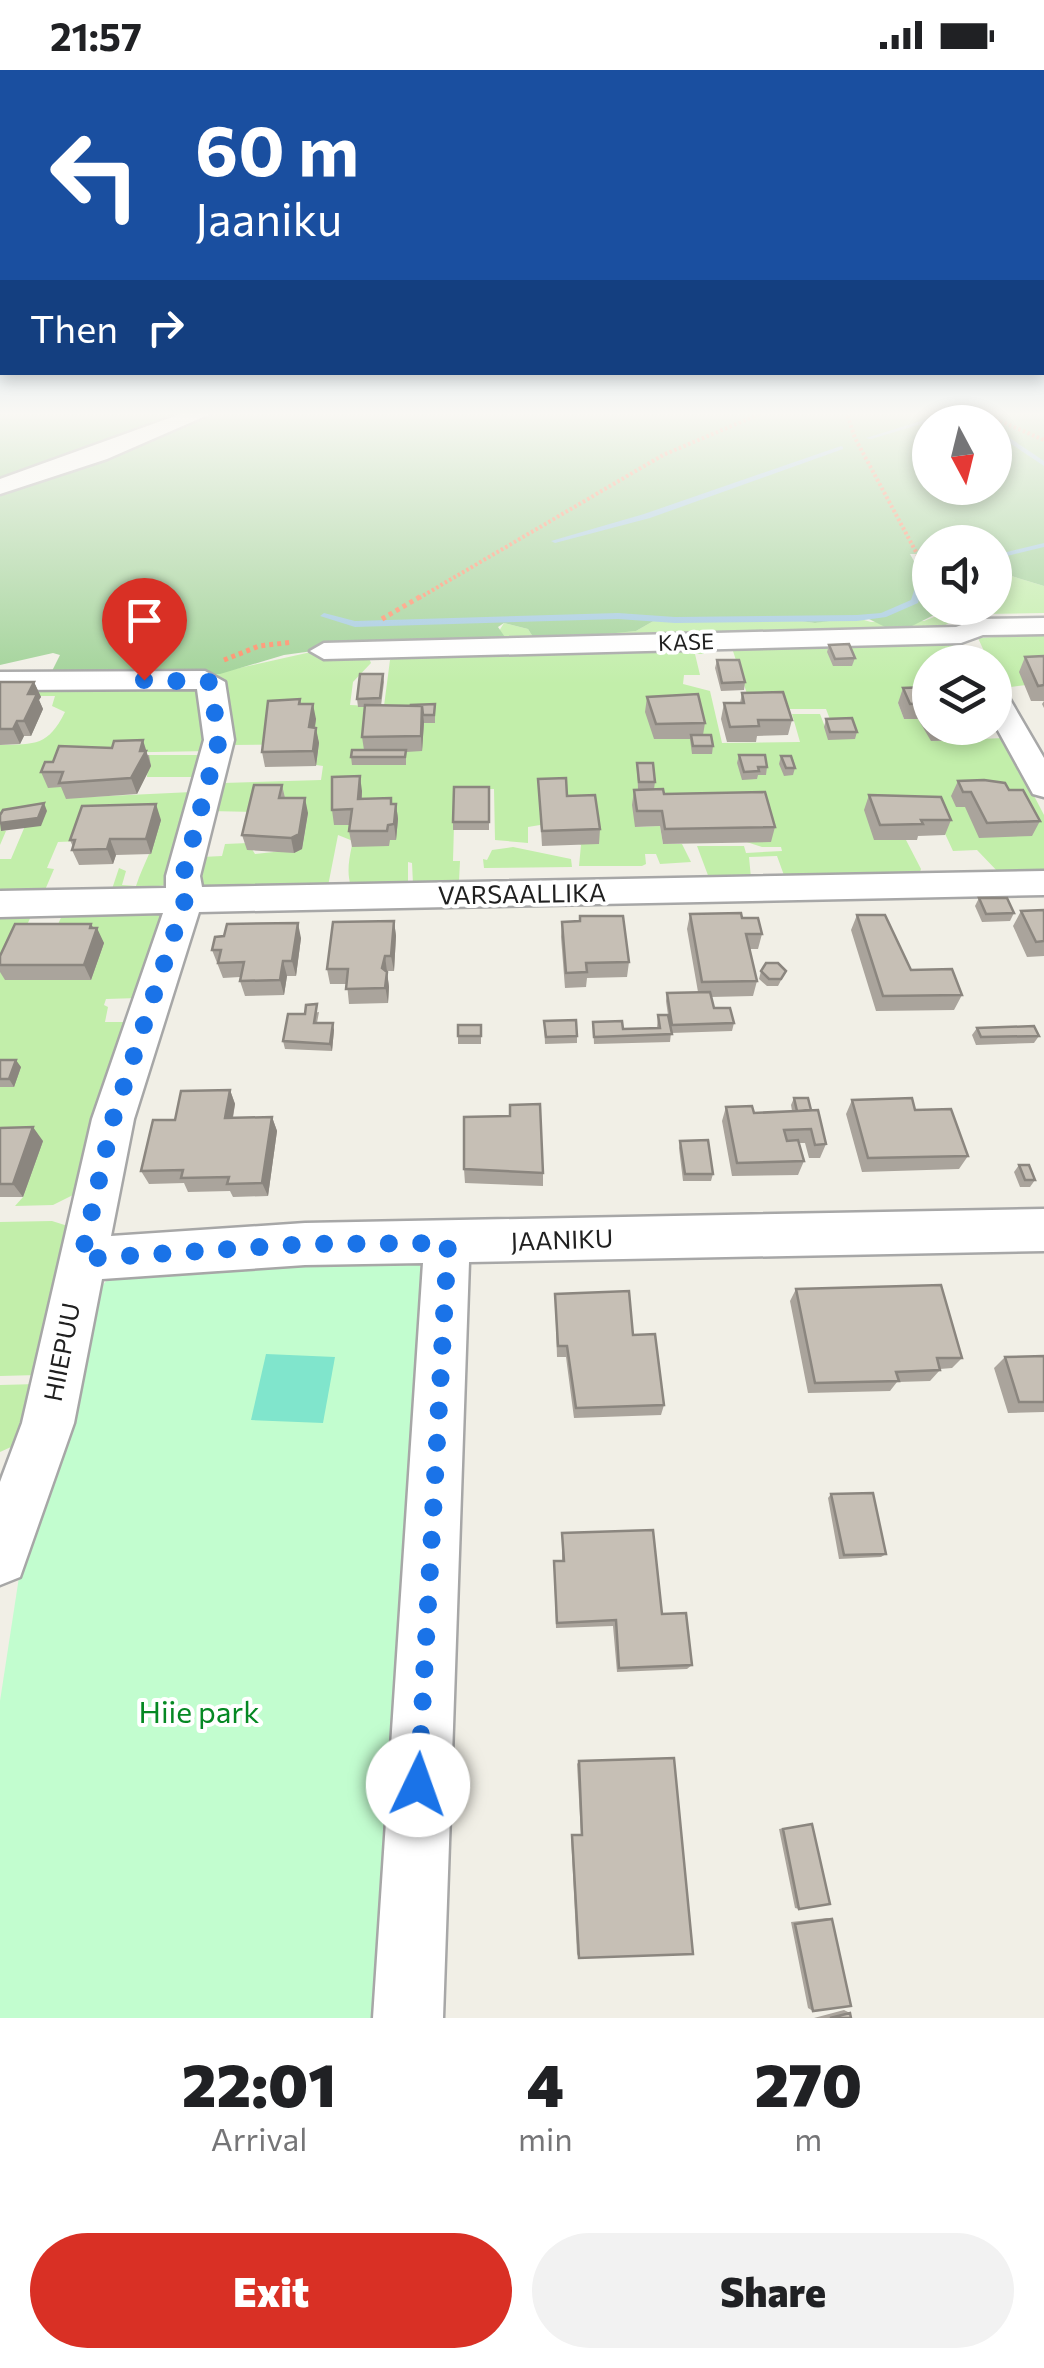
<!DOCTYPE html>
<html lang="en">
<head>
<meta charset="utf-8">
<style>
	:root { --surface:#fff; --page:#f2f2f2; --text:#202124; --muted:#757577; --accent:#d93025 }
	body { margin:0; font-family:Commissioner,sans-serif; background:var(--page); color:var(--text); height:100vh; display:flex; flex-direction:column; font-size:38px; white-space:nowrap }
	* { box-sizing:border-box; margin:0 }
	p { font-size:32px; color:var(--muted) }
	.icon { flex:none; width:55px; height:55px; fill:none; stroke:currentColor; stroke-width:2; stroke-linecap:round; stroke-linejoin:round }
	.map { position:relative; height:1948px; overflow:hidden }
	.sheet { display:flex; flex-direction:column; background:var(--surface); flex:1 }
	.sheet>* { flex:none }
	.guide { position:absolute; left:0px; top:0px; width:1045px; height:305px; box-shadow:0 5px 15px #0003; background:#1a4fa0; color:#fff; overflow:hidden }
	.needle { width:65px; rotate:173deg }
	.fabs { position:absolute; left:912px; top:335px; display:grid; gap:20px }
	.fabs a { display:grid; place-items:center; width:100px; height:100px; border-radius:50%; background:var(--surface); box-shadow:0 5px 15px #0003; font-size:50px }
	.pin { position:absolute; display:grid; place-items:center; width:85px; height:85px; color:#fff; margin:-102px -42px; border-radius:50% 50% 50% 0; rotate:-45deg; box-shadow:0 0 10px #0007 }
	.pin .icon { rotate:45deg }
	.me { position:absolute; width:110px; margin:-55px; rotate:3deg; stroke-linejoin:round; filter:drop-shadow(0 0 8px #0008) }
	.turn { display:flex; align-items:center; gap:35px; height:210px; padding:0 30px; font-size:45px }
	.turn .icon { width:130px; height:130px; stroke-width:2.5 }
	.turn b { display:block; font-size:70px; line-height:85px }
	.then { display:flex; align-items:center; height:95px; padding:0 30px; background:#0003; gap:20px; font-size:38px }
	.eta { display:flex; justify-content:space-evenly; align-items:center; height:170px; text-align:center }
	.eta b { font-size:60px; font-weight:800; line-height:70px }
	.button { display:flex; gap:20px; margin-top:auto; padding:20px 30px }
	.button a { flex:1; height:115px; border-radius:60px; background:var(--accent); color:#fff; font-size:40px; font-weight:800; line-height:115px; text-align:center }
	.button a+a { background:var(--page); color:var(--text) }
	.status { display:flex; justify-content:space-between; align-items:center; height:70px; padding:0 50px; background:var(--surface); direction:ltr }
	.status svg { height:28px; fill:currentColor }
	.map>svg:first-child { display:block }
	.grass { fill:#c2eeaa }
	.forest { fill:#a2d399; fill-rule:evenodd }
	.park { fill:#c2fdcf }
	.pitch { fill:#80e5cc }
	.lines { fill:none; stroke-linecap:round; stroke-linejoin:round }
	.stream { fill:#a5cbe1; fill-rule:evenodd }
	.minor-casing { stroke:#a7a7a7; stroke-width:5 }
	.path-far1 { stroke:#ff8f6a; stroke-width:4; stroke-dasharray:2.5 2.5; stroke-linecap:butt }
	.path { stroke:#ff8f6a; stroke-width:5; stroke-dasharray:4 4; stroke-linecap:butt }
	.minor { fill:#fff; fill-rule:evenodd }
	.wall { fill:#aaa49c }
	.shaded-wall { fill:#8b867f }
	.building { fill:#c6bfb5; stroke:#8b867f; stroke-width:2.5 }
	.route { stroke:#1a73e8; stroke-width:18; stroke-dasharray:0 32.4 }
	.labels { text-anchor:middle; stroke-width:8; stroke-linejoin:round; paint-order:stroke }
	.far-street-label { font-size:22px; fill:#202020; stroke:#fff }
	.street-label { font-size:25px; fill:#202020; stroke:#fff }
	.near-park-label { font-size:30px; fill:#058823; stroke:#fff }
</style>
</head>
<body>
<div class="status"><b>21:57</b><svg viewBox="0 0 49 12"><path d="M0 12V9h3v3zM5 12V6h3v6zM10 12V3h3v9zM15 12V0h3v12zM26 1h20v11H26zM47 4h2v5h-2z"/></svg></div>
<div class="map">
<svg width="1044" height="1948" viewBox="0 0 1044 1948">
	<rect width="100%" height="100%" fill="#f1efe6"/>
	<path class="grass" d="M995 501 1044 516V543L981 544 959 538H995Z
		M942 538 954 550 940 558 324 577 336 572 499 561 504 553 528 559 533 567 636 561 657 549 779 548 815 553 850 546 871 552 924 551 939 545Z
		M1044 564V601L1026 615 1003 618 995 592H989L978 568Z
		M944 572 954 576 963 592H930V632L898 633 904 649H918L932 671 1004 668 1044 745V804H1000L977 780 953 781 935 742 906 770 921 799 919 805 785 808 777 786 749 787 751 808H709L697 776H744L746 783 782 781 781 777H762L633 735 636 757 660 756 663 774H682L691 792 660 794 656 784H645L646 794 642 796H579L581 775 540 755 528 757V773L495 770 494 719 455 720 453 791H460L459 811 413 814 412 793 408 792V814L351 816C344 796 354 775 355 755L353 771 338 765 328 816 204 818 198 814 202 787 222 786 225 774 248 773 255 784 302 779 308 743 209 741 223 713 321 710 323 696 316 695 319 674 232 675 224 610 208 605 320 580 368 586 371 593 353 612 350 635C381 636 411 654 435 653L384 636 390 590 395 586 701 575 704 584H695L700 605H684L683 614 710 621 722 673 800 672 792 644H820L825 657 831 652 826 639H786L748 627 732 578Z
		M201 615 209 681 99 683 66 728 192 722 167 815 111 822 119 798 126 801 122 815 136 816C144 792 155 776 160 750L82 771 58 772 47 798 54 799 45 820 0 825V789H11L25 756 1 760 6 761 0 775V675C36 674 48 676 65 642L52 636 55 626H29L34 617Z
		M149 685H209L196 707H147Z
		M513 777 571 789 572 797 484 798 483 789 487 790 492 780Z
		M159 840 163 843 138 928 106 929 104 935 108 937 105 952H135L79 1122 53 1135 15 1136 23 1127 42 1071H0V844H32L27 855 91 910 103 873 56 859 63 843Z
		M52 1151 71 1157 38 1305 0 1306V1152Z
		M38 1314 22 1372 0 1382V1315Z"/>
	<path class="forest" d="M0 341H190L0 413Z
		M215 341H1044V516L995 501V472H930V484H910L930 520V538L942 541 912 556 885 557 863 546 815 553 779 548 657 549 636 561 543 570 533 567 528 559 504 553 498 557 507 570 336 572 320 580 284 585 220 604 57 603 52 601 60 585 53 583 0 595V421L62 404ZM930 352H995V418H930Z"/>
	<path class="park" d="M415 1191 423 1199 385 1948H0V1631L21 1494 90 1230 108 1209 130 1201Z"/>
	<path class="pitch" d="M266 1284 335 1287 323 1353 251 1350Z"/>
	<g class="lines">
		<path class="stream" d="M953 341H968L986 352H979L962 342 871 369 866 368Z
			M995 358 1044 391V396L995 363Z
			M841 376 843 377V379L650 448 555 473 551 471 644 444Z
			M1044 473V477L995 489V485Z
			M918 508 925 510 918 533 886 547 857 551 675 553 618 549 355 557 320 546 324 543 355 551 618 543 675 547 857 545 881 543 911 530Z"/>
		<defs>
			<path id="minor" d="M189 341H217L107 389 0 424V409Z
				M1044 548V564L983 565 961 573 324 589 310 581 324 573 956 557 978 549Z
				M205 601 225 612 234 670 200 806 202 817 1044 801V825L199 842 134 1049 111 1166 305 1153 1044 1139V1181L469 1192 443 1948H373L423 1193 305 1195 102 1209 74 1353 20 1507 0 1515V1412L22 1353 92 1049 163 843 0 847V821L166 818V806L204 670 197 619 0 620V602Z
				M995 618 1005 621 1044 688V727L1033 724 995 655Z"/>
		</defs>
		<use href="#minor" class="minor-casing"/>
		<path class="path-far1" d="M846 341 855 368 930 508
			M977 341 1044 370
			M419 528 663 385 767 341"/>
		<path class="path" d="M382 549 423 525
			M224 590 259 576 293 572"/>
		<use href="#minor" class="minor"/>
	</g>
	<path class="wall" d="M829 575 855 588 852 596H833L827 582Z
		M1044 586V638L1042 634 1044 631H1031L1019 602 1025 587Z
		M717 590 745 612 744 620 721 621 715 598Z
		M383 604 384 612 381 636H411L435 634V653H424L422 681 406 682V695H352L351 687 364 680 362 667 365 637H358L357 629Z
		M0 612H34L41 627 39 630 43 639 31 666H24L20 674 0 675Z
		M930 617V658H981L976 670 931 671 918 649H904L898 633 903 618Z
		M742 623 792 650 788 665 757 666 756 672H727L721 649 724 633H740Z
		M647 627 705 653 703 665 713 676 712 684H692L690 669H654L645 642Z
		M300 629 301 634 316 649 315 658 319 673 316 696 265 697 262 682Z
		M826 649 857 662 855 669 828 670 824 657Z
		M149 685 151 696 137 724 66 729 61 717 48 718 41 702Z
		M739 685 767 697 766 705H758L757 709 742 710 737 693Z
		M781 686 795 698 793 705 784 706 779 694Z
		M637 693 655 712 654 719 664 724 775 757 771 772 663 774 660 756 635 757 632 735 634 720 638 719Z
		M538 709 567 726 600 759 599 774 542 776Z
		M958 711 1040 751 1032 766 979 768 965 737H956L951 726Z
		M282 715 285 728 308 743 302 779 294 783 247 780 242 765Z
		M489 717V760H453V752Z
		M362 721V729L391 728 392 734H396L398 749 396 770H390L389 776 352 777 349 761 350 755H334L332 740Z
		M869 725 951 750 945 765 918 766 917 770H874L864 740Z
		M161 750 151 784 116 785 113 794 79 795 72 780 73 777 70 770Z
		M979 828 1014 843 1010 851 982 852 975 836Z
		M1044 840V886L1027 887 1013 856 1021 841Z
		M690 844 742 848 762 864 758 879H750L757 911 753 926 711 927 714 938 734 953 732 961 671 963 670 972 594 974 593 952 623 959 657 958 658 945H668L666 931 667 923 698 922 687 859Z
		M857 845 911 900 962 925 954 940 876 941 851 860Z
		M394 851 396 866 394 901H388L387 903 389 917 388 933 349 934 347 914H330L327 899Z
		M562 852 629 892 627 907 587 908 586 917 565 918 561 867Z
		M91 854 104 873 91 910H5L0 902V886Z
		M301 868 296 906H287L284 925 245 926 240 911V907L223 908 212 880Z
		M761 901H786L778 916H767L759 909Z
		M319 942 317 953 334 960 332 981 285 979 283 971 305 944Z
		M544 951 577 966V973L545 974Z
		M481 955V974H458V966Z
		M977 958 1039 966 1034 973 976 975 972 965Z
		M0 990 21 997 14 1017H0Z
		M230 1020 235 1034 233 1048 272 1047 277 1061 268 1126 233 1127 230 1121 188 1122 184 1113 149 1114 141 1101 175 1050Z
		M794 1028 811 1040 826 1074 820 1088H809L805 1073H799L804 1091 798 1105 732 1106 722 1051 726 1037 754 1043 792 1041 791 1035Z
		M852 1030 915 1040 968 1086 959 1099 862 1102 846 1044Z
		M0 1058 43 1071 23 1127H0Z
		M680 1071 713 1104 711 1111H683L679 1078Z
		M1019 1095 1035 1110 1030 1117H1020L1014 1102Z
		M464 1099 543 1103V1116L465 1113Z
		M796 1219 962 1288 952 1298 940 1299V1300L930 1311 897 1312 890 1321 808 1323 790 1231Z
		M555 1224 633 1265 664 1335 661 1345 574 1348 566 1287H557Z
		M1044 1286V1342L1008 1343 994 1298 1005 1287Z
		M831 1424 886 1484 881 1487 839 1489 828 1428Z
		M562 1463 662 1544 692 1595 687 1599 617 1602 613 1556 556 1558 554 1498V1491H562Z
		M674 1688 579 1888 577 1884 571 1765H581L577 1694 579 1691Z
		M812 1754 799 1839 795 1838 779 1759Z
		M827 1848 832 1849 813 1941 808 1938 791 1852Z
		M844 1940 850 1943 851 1948H814Z"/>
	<path class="shaded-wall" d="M34 612 41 627 39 630 43 639 31 666 24 651 28 624Z
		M313 634 316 649 312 673 309 657Z
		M422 636 424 652 422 681 421 666Z
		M17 651 24 666 20 674 13 659Z
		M316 658 319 673 316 696 313 681Z
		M143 670 151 696 137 724 131 708Z
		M360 706 362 721 360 744 358 729Z
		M305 728 308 743 302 779 294 783 291 768Z
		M44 733 47 741 41 756 1 761 0 753Z
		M156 734 161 750 151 784 146 769Z
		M396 734 398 749 396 770 394 754Z
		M110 769 116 785 113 794 107 779Z
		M394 851 396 866 394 901 391 886Z
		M298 853 301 868 296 906 292 891Z
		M91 854 95 863 97 858 104 873 91 910 84 895Z
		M385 886 389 917 388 933 382 898Z
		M283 891 287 906 284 925 280 910Z
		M333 953 334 960 332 981 330 974Z
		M16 990 21 997 14 1017 9 1009Z
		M230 1020 235 1034 230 1062 225 1048Z
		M272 1047 277 1061 268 1126 262 1113Z
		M33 1057 43 1071 23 1127 13 1114Z"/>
	<path class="building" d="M849 574 855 588 835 589 829 575Z
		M1044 586V615L1038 616 1025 587Z
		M717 590H739L745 612 722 613Z
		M360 604H383L380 628 357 629Z
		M0 612H34L28 624H37L24 651H17L13 659H0Z
		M930 617V644L923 633 910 634 903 618Z
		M783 622 792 650H758L759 656 730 657 724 633H744L742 623Z
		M698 624 705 653 656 654 647 627Z
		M300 629 299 634H313L309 657 316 658 313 681 262 682 268 631Z
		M435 634 434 645H423L422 636H411V635Z
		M365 635 422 636 421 666 362 667Z
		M852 648 857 662H830L826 649Z
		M691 665H711L713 676H693Z
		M143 670 140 681H146L131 708 59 713 63 702H41L45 692H53L59 676 112 678 114 671Z
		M352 680H406L405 687H351Z
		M739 685H765L767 697H758L759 701 744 702Z
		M781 686H791L795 698H786Z
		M637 693H653L655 712H639Z
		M360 706 358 729 391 728V734H396L394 754 388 755 387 761H349L352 739 332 740V707Z
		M566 708 567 726 595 725 600 759 542 761 538 709Z
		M984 710 1005 713 1009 720H1023L1040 751 987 753 971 722H963L958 711Z
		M254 715H282L279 728H305L299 764 291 768 242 765Z
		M454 717H489V752H453Z
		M663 719 664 724 765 722 775 757 665 759 662 741H637L634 720Z
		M869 725 941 727 951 750H921L923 754 880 755Z
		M44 733 38 748 0 753V745L3 740Z
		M156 734 146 769H110L107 779 72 780 75 770H70L82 736Z
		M979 828H1007L1014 843 986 844Z
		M1044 840V871L1036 872 1021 841Z
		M741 843 742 848H758L762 864H746L757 911 702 912 690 844Z
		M857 845H885L911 900 952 899 962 925 883 926Z
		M580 846H623L629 892 586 893 587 902 566 903 562 852 580 851Z
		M394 851 391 886H385L382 898 387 902 385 918 346 919 348 899H327L333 852Z
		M298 853 292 891H283L280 910 240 911 244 892 218 893 221 880H212L215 867 224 866 227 854Z
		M15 854H91L90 858H97L84 895H0V886Z
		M766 893H778L786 901 781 909H769L761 901Z
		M710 922 714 938H730L734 953 672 955 667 923Z
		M317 934 314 953H333L330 974 283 971 288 944H305L306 935Z
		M658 945H668L672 964 594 967 593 952 622 951 623 959 660 958Z
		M576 950 577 966 546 967 544 951Z
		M458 955H481V966H458Z
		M1034 956 1039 966 981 967 977 958Z
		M0 990H16L9 1009H0Z
		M230 1020 225 1048 272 1047 262 1113 227 1114 229 1107 181 1108 183 1100 141 1101 153 1050H175L181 1021Z
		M794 1028H808L811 1040 797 1041Z
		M912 1028 915 1040 951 1039 968 1086 868 1088 852 1030Z
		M540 1034 543 1103 464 1099V1047L510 1046V1035Z
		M752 1036 754 1043 818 1040 826 1074 815 1075 811 1059 784 1060 787 1071 798 1070 804 1091 737 1093 726 1037Z
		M33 1057 13 1114H0V1058Z
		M708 1070 713 1104H685L680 1071Z
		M1019 1095H1029L1035 1110H1025Z
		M941 1215 962 1288H937L940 1300 896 1302 899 1311 815 1313 796 1219Z
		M629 1221 633 1265 655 1264 664 1335 576 1338 567 1276H558L555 1224Z
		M1044 1286V1332H1019L1005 1287Z
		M873 1423 886 1484 844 1485 831 1424Z
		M653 1460 662 1544 686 1543 692 1595 619 1598 616 1550 557 1553 554 1491H564L562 1463Z
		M674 1688 693 1884 579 1888 572 1765H582L579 1691Z
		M812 1754 830 1834 799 1839 783 1759Z
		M832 1849 851 1936 813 1941 795 1854Z
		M850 1943 851 1948H830Z"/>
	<linearGradient id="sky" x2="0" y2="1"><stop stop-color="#8dbde5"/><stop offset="0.56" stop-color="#f9f8f4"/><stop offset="1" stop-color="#f9f8f4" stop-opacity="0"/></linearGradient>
	<rect width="1044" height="614" fill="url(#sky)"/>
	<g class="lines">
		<path class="route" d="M144 610 210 612 219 670 183 806 185 830 113 1049 81 1189 305 1174 448 1173 418 1715"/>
	</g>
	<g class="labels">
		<g class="far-street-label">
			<text transform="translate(686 572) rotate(-2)" y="8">KASE</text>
		</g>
		<g class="street-label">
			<text transform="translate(522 824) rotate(-1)" y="9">VARSAALLIKA</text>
			<text transform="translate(562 1170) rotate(-2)" y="9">JAANIKU</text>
			<text transform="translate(62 1282) rotate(-79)" y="9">HIIEPUU</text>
		</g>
		<g class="near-park-label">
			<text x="199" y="1653">Hiie park</text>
		</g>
	</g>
</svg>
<div class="fabs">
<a><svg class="needle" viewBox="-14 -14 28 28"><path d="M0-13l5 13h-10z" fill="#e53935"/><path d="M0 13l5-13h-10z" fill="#757577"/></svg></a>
<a><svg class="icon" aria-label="sound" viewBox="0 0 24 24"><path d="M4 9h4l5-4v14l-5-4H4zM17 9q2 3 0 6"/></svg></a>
<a><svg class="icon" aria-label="layers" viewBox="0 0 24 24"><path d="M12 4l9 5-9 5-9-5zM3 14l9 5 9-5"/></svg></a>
</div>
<div class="pin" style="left:144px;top:610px;background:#d93025"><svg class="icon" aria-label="arrive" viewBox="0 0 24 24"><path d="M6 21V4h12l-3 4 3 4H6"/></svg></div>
<svg class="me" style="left:418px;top:1715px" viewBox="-20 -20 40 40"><circle r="19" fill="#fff"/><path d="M0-13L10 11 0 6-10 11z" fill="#1a73e8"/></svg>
<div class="guide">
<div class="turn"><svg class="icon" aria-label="left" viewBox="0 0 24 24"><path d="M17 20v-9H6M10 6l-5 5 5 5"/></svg><div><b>60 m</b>Jaaniku</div></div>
<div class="then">Then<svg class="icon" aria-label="right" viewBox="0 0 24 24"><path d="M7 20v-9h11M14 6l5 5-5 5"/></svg></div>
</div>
</div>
<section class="sheet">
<div class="eta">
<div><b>22:01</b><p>Arrival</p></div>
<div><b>4</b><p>min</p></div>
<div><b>270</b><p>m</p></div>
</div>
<div class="button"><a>Exit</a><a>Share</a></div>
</section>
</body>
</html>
